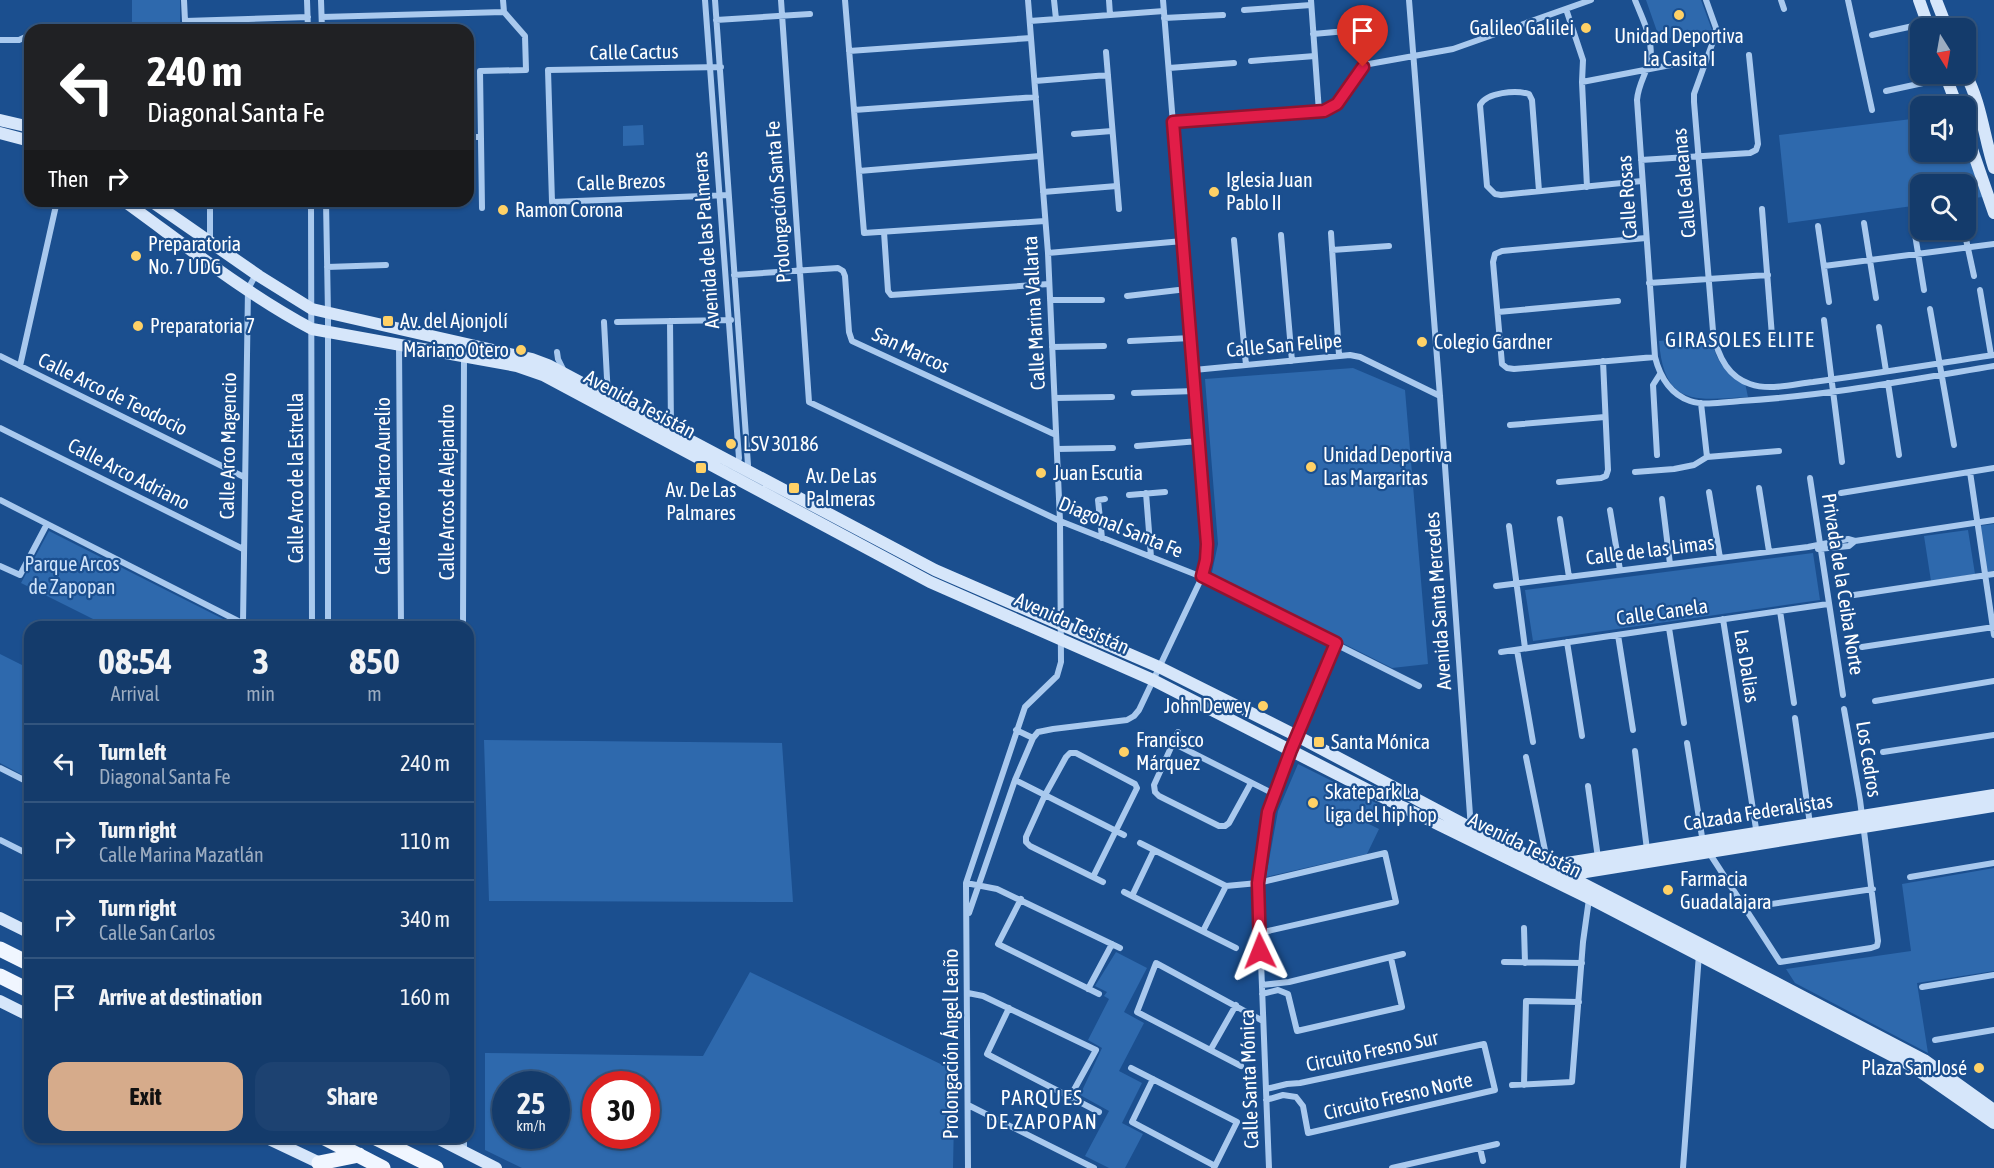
<!DOCTYPE html>
<html lang="en">
<head>
<meta charset="utf-8">
<style>
	:root { --surface:#143b6b; --page:#1d4271; --text:#f1f3f6; --muted:#9dadc1; --line:#33557e; --accent:#d6ab8b }
	body { margin:0; font-family:"Asap Condensed",sans-serif; background:var(--page); color:var(--text); height:100vh; display:flex; flex-direction:column; font-size:22px; white-space:nowrap }
	* { box-sizing:border-box; margin:0 }
	p { font-size:20px; color:var(--muted) }
	.icon { flex:none; width:33px; height:33px; fill:none; stroke:currentColor; stroke-width:2; stroke-linecap:round; stroke-linejoin:round }
	.map { position:relative; flex:1; overflow:hidden }
	.details { position:absolute; left:24px; top:621px; width:450px; height:522px; display:flex; flex-direction:column; background:var(--surface); border-radius:18px; box-shadow:0 2px 4px #0004,0 0 0 2px var(--line) }
	.details>* { flex:none }
	.banner { position:absolute; left:24px; top:24px; width:450px; height:183px; border-radius:18px; box-shadow:0 2px 4px #0004,0 0 0 2px var(--line); background:#202124; color:#fff; overflow:hidden }
	.needle { width:39px; rotate:169deg }
	.fabs { position:absolute; left:1910px; top:18px; display:grid; gap:12px }
	.fabs a { display:grid; place-items:center; width:66px; height:66px; border-radius:12px; background:var(--surface); box-shadow:0 2px 4px #0004,0 0 0 2px var(--line); font-size:30px }
	.speed { position:absolute; left:492px; top:1071px; display:flex; gap:12px; font-size:30px; font-weight:700; text-align:center }
	.speed>* { display:grid; place-content:center; width:78px; height:78px; border-radius:50%; background:var(--surface); box-shadow:0 2px 4px #0004,0 0 0 2px var(--line); line-height:1 }
	.speed small { font-size:15px; font-weight:400 }
	.speed .limit { border:9px solid #d22; background:#fff; color:#111 }
	.pin { position:absolute; display:grid; place-items:center; width:51px; height:51px; color:#fff; margin:-62px -26px; border-radius:50% 50% 50% 0; rotate:-45deg; box-shadow:0 0 6px #0007 }
	.pin .icon { rotate:45deg }
	.me { position:absolute; width:66px; margin:-33px; rotate:358deg; stroke-linejoin:round; filter:drop-shadow(0 0 4px #0008) }
	.turn { display:flex; align-items:center; gap:21px; height:126px; padding:0 24px; font-size:27px }
	.turn .icon { width:78px; height:78px; stroke-width:2.5 }
	.turn b { display:block; font-size:42px; line-height:51px }
	.then { display:flex; align-items:center; height:57px; padding:0 24px; background:#0003; gap:12px; font-size:22px }
	.eta { display:flex; justify-content:space-evenly; align-items:center; height:102px; text-align:center }
	.eta b { font-size:36px; font-weight:700; line-height:42px }
	.primary-button { display:flex; gap:12px; margin-top:auto; padding:12px 24px }
	.primary-button a { flex:1; height:69px; border-radius:18px; background:var(--accent); color:#111; font-size:24px; font-weight:700; line-height:69px; text-align:center }
	.primary-button a+a { background:var(--page); color:var(--text) }
	ul { padding:0; list-style:none }
	li { display:flex; align-items:center; gap:18px; height:78px; padding:0 24px; border-top:2px solid var(--line) }
	li div { flex:1 }
	li b { display:block; font-size:22px }
	li em { font-style:normal }
	.map>svg:first-child { display:block }
	.green { fill:#2e69ad; fill-rule:evenodd }
	.lines { fill:none; stroke-linecap:round; stroke-linejoin:round }
	.street { stroke:#a9c9ee; stroke-width:6 }
	.secondary { stroke:#d6e6fa; stroke-width:12 }
	.primary { stroke:#f0f6ff; stroke-width:15 }
	.route-casing { stroke:#92132f; stroke-width:15 }
	.route { stroke:#e11d48; stroke-width:10 }
	.poi-dot { fill:#ffd166; stroke:#1b4f8f; stroke-width:2 }
	.labels { text-anchor:middle; stroke-width:4.5; stroke-linejoin:round; paint-order:stroke }
	.poi-label { font-size:20px; fill:#fff; stroke:#1b4f8f; text-anchor:start }
	.street-label { font-size:20px; fill:#fff; stroke:#1b4f8f }
	.park-label { font-size:20px; fill:#cfe3fa; stroke:#1b4f8f }
	.neighbourhood-label { font-size:21px; letter-spacing:1.5px; fill:#fff; stroke:#1b4f8f }
</style>
</head>
<body>
<div class="map">
<svg width="1994" height="1168" viewBox="0 0 1994 1168">
	<rect width="100%" height="100%" fill="#1b4f8f"/>
	<path class="green" d="M132 0H180V24L132 25Z
		M1646 0H1701L1712 30 1660 40Z
		M1920 118V152H1965V147L1983 197 1965 199V184H1920V205L1788 223 1779 135Z
		M643 125 644 145 623 146V126Z
		M1711 336C1716 362 1723 370 1745 383L1748 397C1695 400 1664 407 1659 341Z
		M1353 368 1405 390 1428 664 1392 668 1211 577 1218 544 1205 379Z
		M1994 524V571L1987 572 1979 526Z
		M1968 530 1975 574 1931 581 1924 536Z
		M49 531 239 627H154L137 619 132 627H91L95 620 21 583Z
		M1813 553 1820 600 1533 641 1525 590Z
		M0 654 30 669V779L0 763Z
		M484 740 782 743 793 902 489 901Z
		M1298 764 1378 804 1369 824 1379 829 1367 854 1266 877 1278 811Z
		M1994 868V971L1917 983 1928 1053 1795 983 1786 969 1911 951 1902 884Z
		M1116 952 1147 968 1124 1012 1144 1023 1119 1071 1142 1083 1122 1123 1143 1134 1125 1168H1109L1085 1156 1109 1111 1080 1095 1102 1048 1088 1040 1109 999 1104 996 1107 992 1095 986Z
		M750 972 955 1071 953 1168H522L485 1150V1053L703 1056ZM506 1084H556V1136H506ZM596 1084H646V1136H596Z"/>
	<g class="lines">
		<path class="street" d="M184 0 185 21 308 17
			M307 0 308 30
			M321 0 322 30
			M705 0 739 458 737 466
			M715 0 748 465 747 472
			M781 0 809 402 1060 521 1202 577 1419 686
			M845 0 864 233 1045 221
			M1054 0 1056 19
			M1109 0 1110 15
			M1311 0 1319 112
			M1409 0 1440 396 1471 829
			M1635 0C1642 18 1654 40 1650 59 1646 74 1638 85 1637 100L1655 357C1660 377 1670 394 1690 401 1705 406 1725 402 1740 401 1825 396 1910 380 1994 366
			M1706 0 1716 28 1715 36 1694 94V102L1713 331C1717 354 1726 376 1750 384 1770 391 1794 384 1813 382 1874 374 1934 364 1994 355
			M1781 0 1784 9
			M1848 0 1872 110
			M1566 9 1583 60 1582 82 1587 187
			M1244 10 1311 5
			M322 17 504 12
			M1164 18 1223 15
			M716 20 810 14
			M1030 21 1164 11
			M56 30 65 29
			M1313 34 1369 29
			M1872 35 1927 23
			M0 40H19L30 35
			M849 51 1031 38
			M1106 52 1119 209
			M1251 61 1315 56
			M721 67 548 70 552 202 728 195
			M1169 68 1234 63
			M1035 81 1108 75
			M1582 82 1707 58
			M1886 91 1946 78
			M854 110 1036 97
			M1173 122 1324 111C1347 102 1348 74 1369 64L1453 49 1591 0
			M1074 134 1112 131
			M468 137H481
			M1641 160 1750 153 1756 150 1758 144 1749 55
			M859 171 1040 156
			M1539 191 1532 100 1529 94C1516 90 1487 92 1480 105L1487 186 1495 194 1501 195 1642 181
			M1043 192 1117 186
			M311 201 312 627
			M326 201 328 314V627
			M482 208 480 71 526 70 525 36 504 12 503 0
			M1762 209 1772 336
			M1912 216 1924 290
			M1864 223 1876 298
			M1818 226 1829 302
			M1964 230 1974 276
			M884 232 888 291 891 295 1049 284
			M1331 233 1339 355
			M1281 235 1292 361
			M1646 238 1502 251 1495 254 1493 262 1502 364 1507 368 1514 369 1655 357
			M1234 240 1246 365
			M210 241V201
			M1332 250 1389 246
			M1048 253 1183 241
			M1824 266 1994 244
			M327 267 386 265
			M734 275 838 268 843 271 845 276 849 332 852 341 1056 435
			M1649 283 1768 275
			M1980 290 1991 355
			M1127 296 1187 289
			M1050 300H1102
			M1930 309 1954 445
			M1498 312 1618 301
			M1824 320 1842 462
			M670 321 671 430
			M604 322 608 397
			M617 322 731 320
			M1879 327 1886 371
			M1130 341 1191 338
			M399 345 401 627
			M1052 347 1104 346
			M557 352 558 359 564 371
			M0 356 244 477
			M20 366 57 201
			M1194 370 1350 355 1360 357 1440 396
			M1888 383 1899 455
			M1134 393 1195 391
			M1055 398 1112 397
			M1701 403 1707 457
			M1510 425 1605 417
			M0 428 243 549
			M1137 446 1199 441
			M1057 449 1113 448
			M1657 455 1653 385 1660 374
			M1635 472 1674 469 1694 465 1707 457 1779 451
			M1970 472 1994 635
			M1810 478 1843 695
			M1559 482 1601 478 1606 476 1608 470 1603 361
			M1759 488 1769 551
			M1709 492 1720 558
			M1146 493 1151 557
			M1841 493 1994 468
			M1129 495 1165 492
			M1662 499 1670 564
			M0 500 250 627
			M1610 510 1620 570
			M1560 519 1569 577
			M1509 526 1525 648
			M1102 538 1098 500 1105 499
			M1818 549 1849 546 1855 541 1994 520
			M0 566 20 575 47 524
			M1496 586 1808 547 1848 539 1855 541
			M1854 595 1994 574
			M1780 611 1794 703
			M1723 619 1757 835
			M243 623 248 289 254 278 259 276
			M136 627H146
			M463 627 464 357
			M1669 628 1684 723
			M1618 635 1633 730
			M1567 642 1582 736
			M1862 647 1994 627
			M1517 650 1533 742
			M1501 652 1828 604
			M1875 701 1994 681
			M1795 718 1810 824
			M1016 730 1033 738
			M1178 732 1154 785 1155 792 1159 796 1219 826H1225L1229 823 1251 783
			M1173 743 1274 794
			M1687 743 1703 843
			M1635 751 1647 850
			M1883 752 1994 735
			M1526 757 1548 865
			M0 768 30 783
			M1015 780 1124 835
			M1588 786 1598 858
			M0 840 30 855
			M1140 843 1226 886 1258 883 1385 853 1396 902 1259 933
			M1708 851 1780 962 1871 948 1877 946 1878 941 1860 800 1844 709
			M1093 877 1137 788 1135 784 1076 753H1070L1066 757 1045 795 1026 837V842L1030 846 1103 882
			M1910 877 1994 863
			M966 883 997 889 1120 948
			M1124 892 1236 948
			M1132 896 1154 850
			M1021 899 998 944 1099 994
			M1744 908 1873 889
			M969 913 1015 780 1033 738 1038 732 1053 729 1127 720 1134 716 1139 710 1202 577 1206 560 1207 544 1163 0
			M1524 928 1525 963
			M1203 931 1226 886
			M1504 962 1582 963
			M1262 985 1289 982 1403 954
			M1922 987 1994 975
			M1088 989 1112 944
			M968 993 983 996 1096 1050 1070 1097
			M1262 994 1278 990 1288 994 1297 1031 1402 1007 1391 958
			M1009 1008 987 1054 1099 1112
			M1935 1040 1994 1030
			M1211 1049 1236 1005
			M1241 1066 1137 1012 1156 963 1263 1021
			M1131 1068 1237 1122 1214 1168
			M1153 1079 1132 1122 1215 1166
			M1512 1085 1572 1082 1583 942 1589 899
			M1524 1085 1526 1001 1579 1002
			M1266 1089 1287 1084 1300 1083 1484 1044 1495 1090 1308 1133 1303 1106 1296 1097 1283 1095 1266 1100
			M968 1105 1094 1168
			M464 1137V1151
			M1480 1148 1483 1161
			M968 1168 966 883 1025 707 1057 676 1061 662 1060 521 1048 253 1028 0
			M1269 1168 1258 883 1268 812 1274 794 1336 643
			M1392 1168 1497 1144
			M1683 1168 1699 954"/>
		<path class="secondary" d="M1919 0 1929 28
			M1936 0 1947 28
			M1965 73C1981 102 1984 137 1994 168
			M1945 74 1957 106
			M0 120 30 127
			M1965 129 1994 213
			M0 133 30 141
			M124 201C185 245 246 294 312 329L517 366 543 375 930 582 1153 680 1370 791 1589 898 1912 1066 1994 1123
			M151 201 259 276 312 309 532 359 548 365 935 570 1159 667 1297 736 1471 828 1539 861 1790 990 1924 1060 1994 1110
			M1548 866 1994 795
			M1567 875 1994 806
			M0 918 30 933
			M0 1001 30 1016
			M265 1137 326 1166
			M435 1137 496 1168"/>
		<path class="primary" d="M0 949 30 964
			M0 976 30 991
			M323 1137 383 1168
			M374 1137 436 1168
			M319 1163 359 1155"/>
	</g>
	<g class="lines">
		<defs>
			<path id="route" d="M1260 951 1258 883 1268 812 1291 750 1336 643 1202 576 1206 560 1207 544 1173 122 1324 111 1337 104 1363 67"/>
		</defs>
		<use href="#route" class="route-casing"/>
		<use href="#route" class="route"/>
	</g>
	<g class="poi-dot">
		<circle cx="1679" cy="15" r="6"/>
		<circle cx="1586" cy="28" r="6"/>
		<circle cx="1214" cy="192" r="6"/>
		<circle cx="503" cy="210" r="6"/>
		<circle cx="136" cy="256" r="6"/>
		<rect x="382" y="315" width="12" height="12" rx="3"/>
		<circle cx="138" cy="326" r="6"/>
		<circle cx="1422" cy="342" r="6"/>
		<circle cx="521" cy="350" r="6"/>
		<circle cx="731" cy="444" r="6"/>
		<circle cx="1311" cy="467" r="6"/>
		<rect x="695" y="462" width="12" height="12" rx="3"/>
		<circle cx="1041" cy="473" r="6"/>
		<rect x="788" y="482" width="12" height="12" rx="3"/>
		<circle cx="1263" cy="706" r="6"/>
		<rect x="1313" y="736" width="12" height="12" rx="3"/>
		<circle cx="1124" cy="752" r="6"/>
		<circle cx="1313" cy="803" r="6"/>
		<circle cx="1668" cy="890" r="6"/>
		<circle cx="1979" cy="1068" r="6"/>
	</g>
	<g class="labels">
		<g class="poi-label">
			<text x="1574" y="35" text-anchor="end">Galileo Galilei</text>
			<text x="1679" y="43" text-anchor="middle">Unidad Deportiva<tspan x="1679" dy="23">La Casita I</tspan></text>
			<text x="1226" y="187">Iglesia Juan<tspan x="1226" dy="23">Pablo II</tspan></text>
			<text x="515" y="217">Ramon Corona</text>
			<text x="148" y="251">Preparatoria<tspan x="148" dy="23">No. 7 UDG</tspan></text>
			<text x="400" y="328">Av. del Ajonjolí</text>
			<text x="150" y="333">Preparatoria 7</text>
			<text x="1434" y="349">Colegio Gardner</text>
			<text x="509" y="357" text-anchor="end">Mariano Otero</text>
			<text x="743" y="451">LSV 30186</text>
			<text x="1323" y="462">Unidad Deportiva<tspan x="1323" dy="23">Las Margaritas</tspan></text>
			<text x="1053" y="480">Juan Escutia</text>
			<text x="806" y="483">Av. De Las<tspan x="806" dy="23">Palmeras</tspan></text>
			<text x="701" y="497" text-anchor="middle">Av. De Las<tspan x="701" dy="23">Palmares</tspan></text>
			<text x="1251" y="713" text-anchor="end">John Dewey</text>
			<text x="1136" y="747">Francisco<tspan x="1136" dy="23">Márquez</tspan></text>
			<text x="1331" y="749">Santa Mónica</text>
			<text x="1325" y="799">Skatepark La<tspan x="1325" dy="23">liga del hip hop</tspan></text>
			<text x="1680" y="886">Farmacia<tspan x="1680" dy="23">Guadalajara</tspan></text>
			<text x="1967" y="1075" text-anchor="end">Plaza San José</text>
		</g>
		<g class="street-label">
			<text transform="translate(634 52) rotate(-1)" y="7">Calle Cactus</text>
			<text transform="translate(621 182) rotate(-2)" y="7">Calle Brezos</text>
			<text transform="translate(1684 183) rotate(-95)" y="7">Calle Galeanas</text>
			<text transform="translate(1627 197) rotate(-94)" y="7">Calle Rosas</text>
			<text transform="translate(778 202) rotate(-94)" y="7">Prolongación Santa Fe</text>
			<text transform="translate(706 240) rotate(-94)" y="7">Avenida de las Palmeras</text>
			<text transform="translate(1034 313) rotate(-93)" y="7">Calle Marina Vallarta</text>
			<text transform="translate(1284 345) rotate(-5)" y="7">Calle San Felipe</text>
			<text transform="translate(911 350) rotate(25)" y="7">San Marcos</text>
			<text transform="translate(113 394) rotate(26)" y="7">Calle Arco de Teodocio</text>
			<text transform="translate(640 404) rotate(28)" y="7">Avenida Tesistán</text>
			<text transform="translate(228 446) rotate(-89)" y="7">Calle Arco Magencio</text>
			<text transform="translate(129 474) rotate(27)" y="7">Calle Arco Adriano</text>
			<text transform="translate(296 478) rotate(-90)" y="7">Calle Arco de la Estrella</text>
			<text transform="translate(383 486) rotate(-90)" y="7">Calle Arco Marco Aurelio</text>
			<text transform="translate(447 492) rotate(-90)" y="7">Calle Arcos de Alejandro</text>
			<text transform="translate(1121 527) rotate(22)" y="7">Diagonal Santa Fe</text>
			<text transform="translate(1650 550) rotate(-7)" y="7">Calle de las Limas</text>
			<text transform="translate(1843 584) rotate(81)" y="7">Privada de la Ceiba Norte</text>
			<text transform="translate(1438 601) rotate(-94)" y="7">Avenida Santa Mercedes</text>
			<text transform="translate(1662 612) rotate(-8)" y="7">Calle Canela</text>
			<text transform="translate(1072 623) rotate(24)" y="7">Avenida Tesistán</text>
			<text transform="translate(1747 666) rotate(81)" y="7">Las Dalias</text>
			<text transform="translate(1869 759) rotate(81)" y="7">Los Cedros</text>
			<text transform="translate(1758 812) rotate(-9)" y="7">Calzada Federalistas</text>
			<text transform="translate(1525 845) rotate(26)" y="7">Avenida Tesistán</text>
			<text transform="translate(951 1044) rotate(-90)" y="7">Prolongación Ángel Leaño</text>
			<text transform="translate(1372 1051) rotate(-12)" y="7">Circuito Fresno Sur</text>
			<text transform="translate(1249 1079) rotate(-92)" y="7">Calle Santa Mónica</text>
			<text transform="translate(1398 1096) rotate(-13)" y="7">Circuito Fresno Norte</text>
		</g>
		<g class="park-label">
			<text x="72" y="571">Parque Arcos<tspan x="72" dy="23">de Zapopan</tspan></text>
		</g>
		<g class="neighbourhood-label">
			<text x="1740" y="347">GIRASOLES ELITE</text>
			<text x="1042" y="1105">PARQUES<tspan x="1042" dy="24">DE ZAPOPAN</tspan></text>
		</g>
	</g>
</svg>
<div class="fabs">
<a><svg class="needle" viewBox="-14 -14 28 28"><path d="M0-13l5 13h-10z" fill="#e53935"/><path d="M0 13l5-13h-10z" fill="#9dadc1"/></svg></a>
<a><svg class="icon" aria-label="sound" viewBox="0 0 24 24"><path d="M4 9h4l5-4v14l-5-4H4zM17 9q2 3 0 6"/></svg></a>
<a><svg class="icon" aria-label="search" viewBox="0 0 24 24"><circle cx="10" cy="10" r="6"/><path d="M15 15l6 6"/></svg></a>
</div>
<div class="speed"><div>25<small>km/h</small></div><div class="limit">30</div></div>
<div class="pin" style="left:1363px;top:67px;background:#d93025"><svg class="icon" aria-label="arrive" viewBox="0 0 24 24"><path d="M6 21V4h12l-3 4 3 4H6"/></svg></div>
<svg class="me" style="left:1260px;top:951px" viewBox="-20 -20 40 40"><path d="M0-17L14 15 0 8-14 15z" fill="#e11d48" stroke="#fff" stroke-width="4"/></svg>
<div class="banner">
<div class="turn"><svg class="icon" aria-label="left" viewBox="0 0 24 24"><path d="M17 20v-9H6M10 6l-5 5 5 5"/></svg><div><b>240 m</b>Diagonal Santa Fe</div></div>
<div class="then">Then<svg class="icon" aria-label="right" viewBox="0 0 24 24"><path d="M7 20v-9h11M14 6l5 5-5 5"/></svg></div>
</div>
<section class="details">
<div class="eta">
<div><b>08:54</b><p>Arrival</p></div>
<div><b>3</b><p>min</p></div>
<div><b>850</b><p>m</p></div>
</div>
<ul>
<li><svg class="icon" aria-label="left" viewBox="0 0 24 24"><path d="M17 20v-9H6M10 6l-5 5 5 5"/></svg><div><b>Turn left</b><p>Diagonal Santa Fe</p></div><em>240 m</em></li>
<li><svg class="icon" aria-label="right" viewBox="0 0 24 24"><path d="M7 20v-9h11M14 6l5 5-5 5"/></svg><div><b>Turn right</b><p>Calle Marina Mazatlán</p></div><em>110 m</em></li>
<li><svg class="icon" aria-label="right" viewBox="0 0 24 24"><path d="M7 20v-9h11M14 6l5 5-5 5"/></svg><div><b>Turn right</b><p>Calle San Carlos</p></div><em>340 m</em></li>
<li><svg class="icon" aria-label="arrive" viewBox="0 0 24 24"><path d="M6 21V4h12l-3 4 3 4H6"/></svg><div><b>Arrive at destination</b></div><em>160 m</em></li>
</ul>
<div class="primary-button"><a>Exit</a><a>Share</a></div>
</section>
</div>
</body>
</html>
